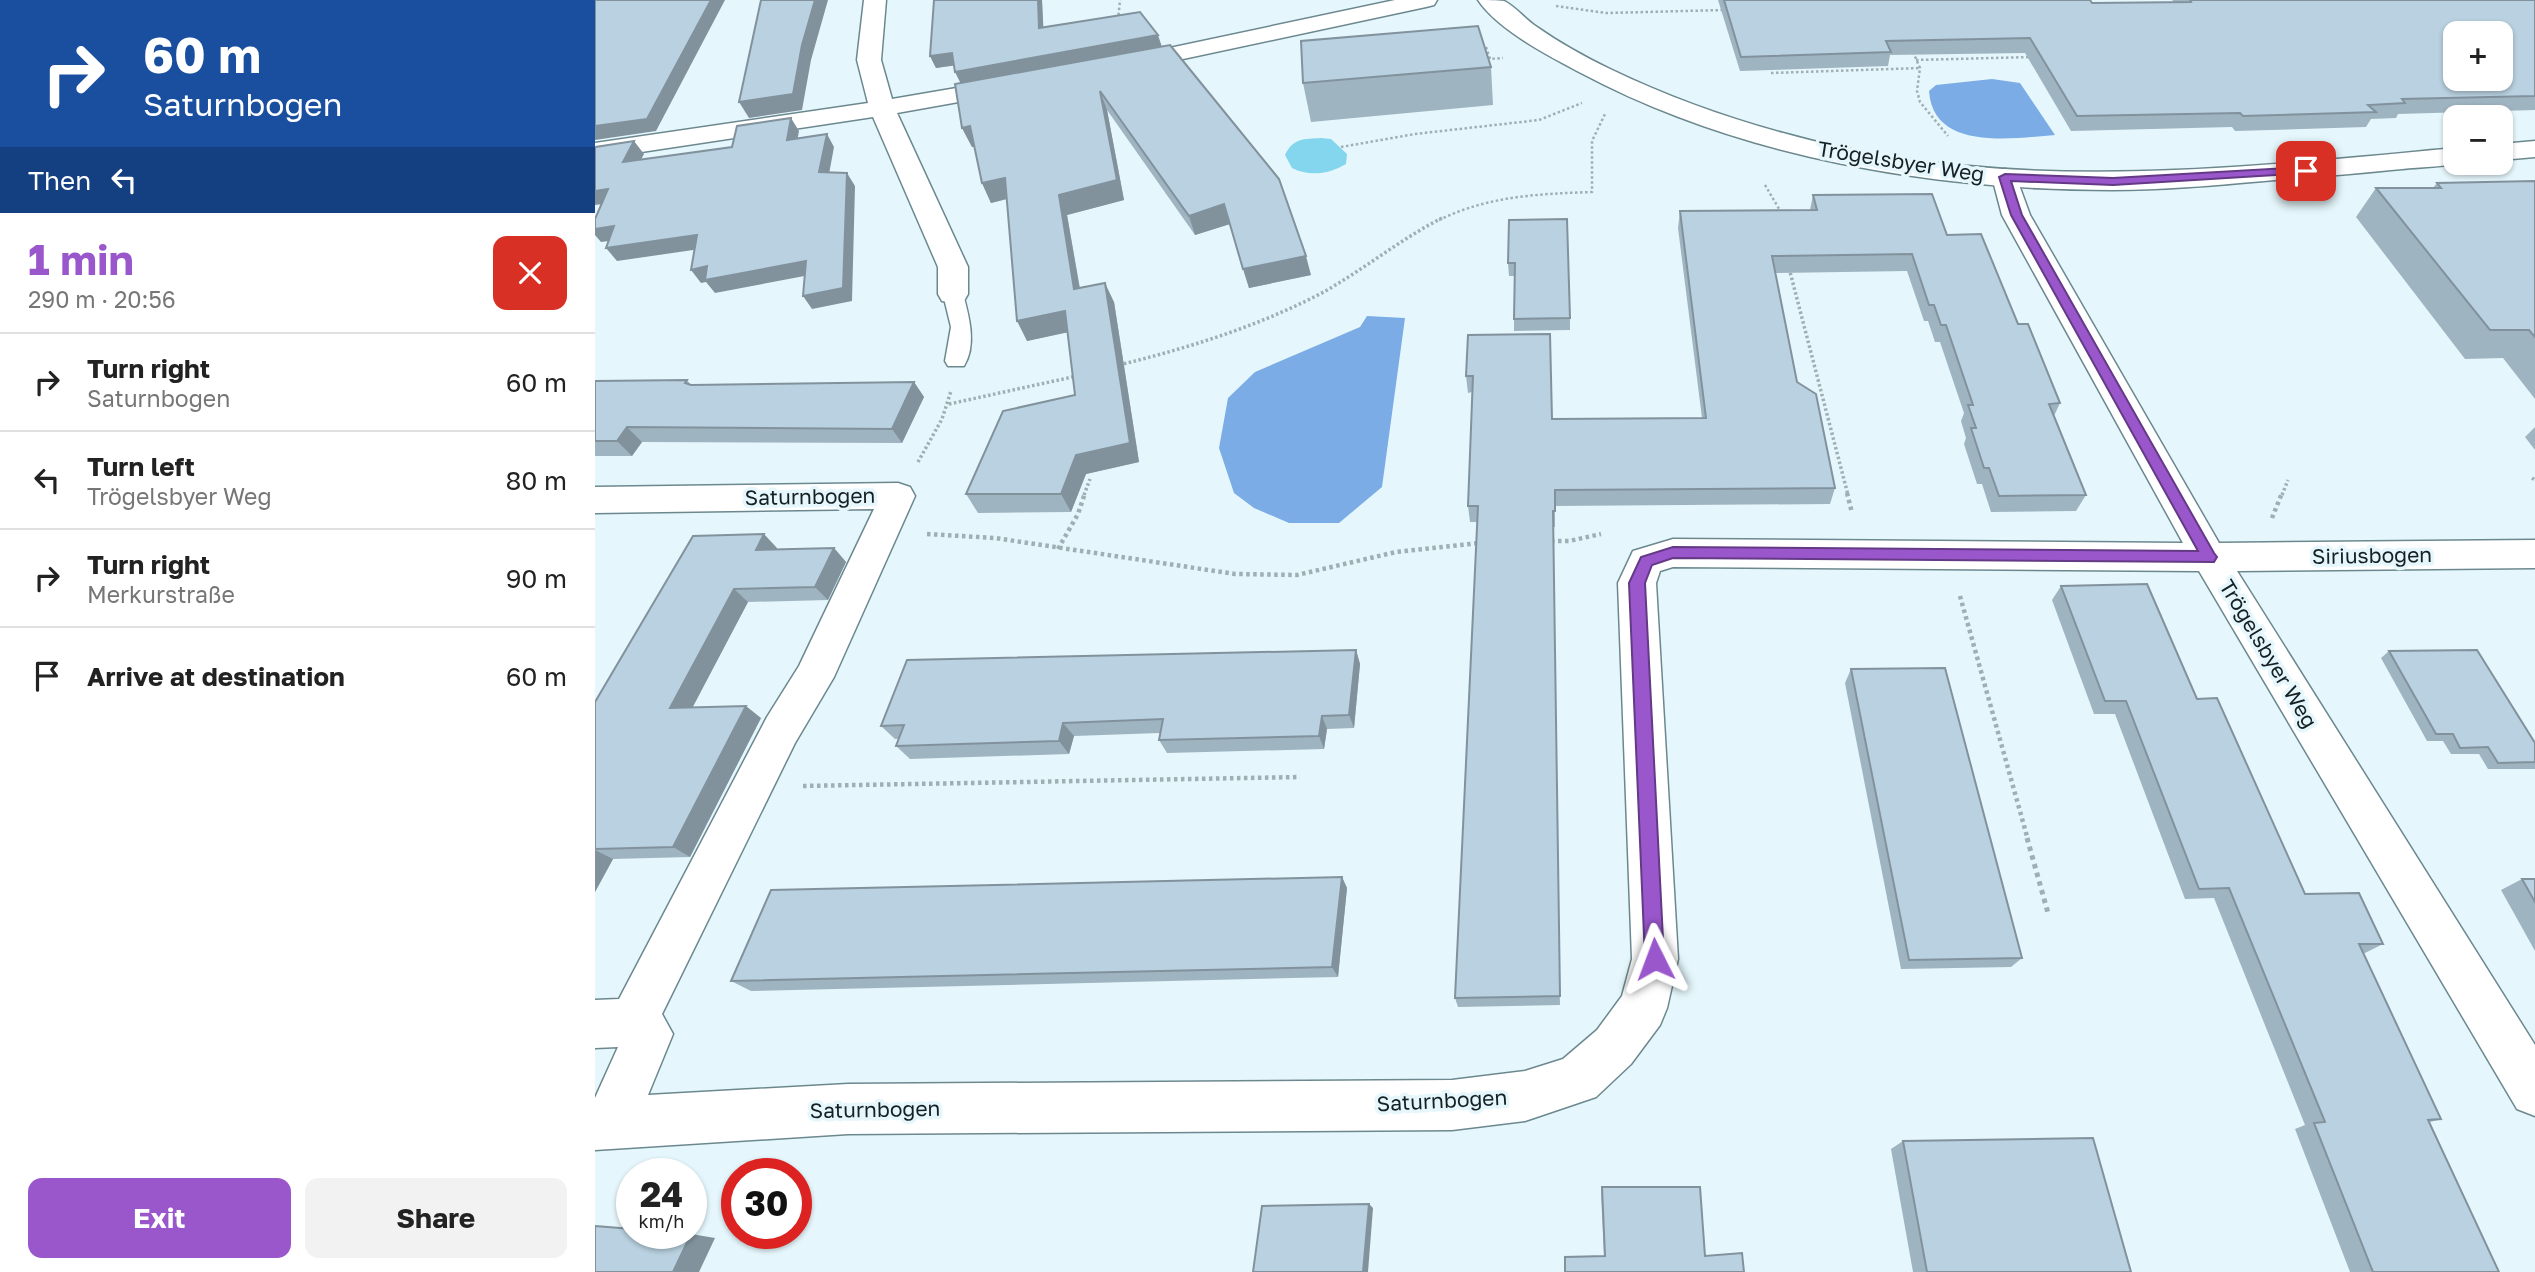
<!DOCTYPE html>
<html lang="en">
<head>
<meta charset="utf-8">
<style>
	:root { --surface:#fff; --page:#f2f2f2; --text:#222; --muted:#767676; --line:#e0e0e0; --accent:#9a57cc }
	body { margin:0; font-family:"Golos Text",sans-serif; background:var(--page); color:var(--text); height:100vh; display:flex; flex-direction:column; font-size:26px; white-space:nowrap }
	* { box-sizing:border-box; margin:0 }
	p { font-size:23px; color:var(--muted) }
	.icon { flex:none; width:38px; height:38px; fill:none; stroke:currentColor; stroke-width:2; stroke-linecap:round; stroke-linejoin:round }
	.map { position:relative; flex:1; overflow:hidden }
	.side { display:flex; flex-direction:column; background:var(--surface); width:595px }
	.side>* { flex:none }
	.top-card { background:#1a4fa0; color:#fff; overflow:hidden }
	.controls { position:absolute; left:1848px; top:21px; display:grid; gap:14px }
	.controls a { display:grid; place-items:center; width:70px; height:70px; border-radius:14px; background:var(--surface); box-shadow:0 2px 5px #0004; font-size:35px }
	.speed { position:absolute; left:21px; top:1158px; display:flex; gap:14px; font-size:35px; font-weight:700; text-align:center }
	.speed>* { display:grid; place-content:center; width:91px; height:91px; border-radius:50%; background:var(--surface); box-shadow:0 2px 5px #0004; line-height:1 }
	.speed small { font-size:18px; font-weight:400 }
	.speed .limit { border:10px solid #d22; background:#fff; color:#111 }
	.pin { position:absolute; display:grid; place-items:center; width:60px; height:60px; color:#fff; margin:-30px; border-radius:14px; box-shadow:0 4px 10px #0006 }
	.me { position:absolute; width:77px; margin:-38px; rotate:357deg; stroke-linejoin:round; filter:drop-shadow(0 0 5px #0008) }
	.turn { display:flex; align-items:center; gap:24px; height:147px; padding:0 28px; font-size:32px }
	.turn .icon { width:91px; height:91px; stroke-width:2.5 }
	.turn b { display:block; font-size:49px; line-height:60px }
	.then { display:flex; align-items:center; height:66px; padding:0 28px; background:#0003; gap:14px; font-size:26px }
	.round { display:grid; place-items:center; flex:none; width:74px; height:74px; border-radius:14px; background:var(--page) }
	.headline { display:flex; align-items:center; justify-content:space-between; height:119px; padding:0 28px }
	h1 { font-size:42px; font-weight:700; line-height:52px; color:var(--accent) }
	.cta { display:flex; gap:14px; margin-top:auto; padding:14px 28px }
	.cta a { flex:1; height:80px; border-radius:14px; background:var(--accent); color:#fff; font-size:28px; font-weight:700; line-height:80px; text-align:center }
	.cta a+a { background:var(--page); color:var(--text) }
	ul { padding:0; list-style:none }
	li { display:flex; align-items:center; gap:21px; height:98px; padding:0 28px; border-top:2px solid var(--line) }
	li div { flex:1 }
	li b { display:block; font-size:26px }
	li em { font-style:normal }
	main { display:flex; flex:1; min-height:0 }
	.map>svg:first-child { display:block }
	.green { fill:#83d6ed }
	.water { fill:#7bace6 }
	.lines { fill:none; stroke-linecap:round; stroke-linejoin:round }
	.service-casing { stroke:#6c888f; stroke-width:3 }
	.minor-casing { stroke:#6c888f; stroke-width:3 }
	.tertiary-casing { stroke:#6c888f; stroke-width:3 }
	.path-far3 { stroke:#9fafb3; stroke-width:2.5; stroke-dasharray:2.5 2.5; stroke-linecap:butt }
	.path-far2 { stroke:#9fafb3; stroke-width:3.5; stroke-dasharray:2.5 2.5; stroke-linecap:butt }
	.path-far1 { stroke:#9fafb3; stroke-width:4.5; stroke-dasharray:3.5 3.5; stroke-linecap:butt }
	.path { stroke:#9fafb3; stroke-width:5; stroke-dasharray:4.5 4.5; stroke-linecap:butt }
	.service { fill:#fff; fill-rule:evenodd }
	.minor { fill:#fff; fill-rule:evenodd }
	.tertiary { fill:#fff; fill-rule:evenodd }
	.wall { fill:#9fb4c1 }
	.shaded-wall { fill:#82929d }
	.building { fill:#b9d1e0; stroke:#82929d; stroke-width:2; fill-rule:evenodd }
	.route { fill:#9a57cc; stroke:#643985; stroke-width:2 }
	.labels { text-anchor:middle; stroke-width:7; stroke-linejoin:round; paint-order:stroke }
	.street-label { font-size:21px; fill:#152023; stroke:#e5f7fc }
</style>
</head>
<body>
<main>
<section class="side">
<div class="top-card">
<div class="turn"><svg class="icon" aria-label="right" viewBox="0 0 24 24"><path d="M7 20v-9h11M14 6l5 5-5 5"/></svg><div><b>60 m</b>Saturnbogen</div></div>
<div class="then">Then<svg class="icon" aria-label="left" viewBox="0 0 24 24"><path d="M17 20v-9H6M10 6l-5 5 5 5"/></svg></div>
</div>
<div class="headline"><div><h1>1 min</h1><p>290 m · 20:56</p></div><a class="round" style="background:#d93025;color:#fff"><svg class="icon" aria-label="close" viewBox="0 0 24 24"><path d="M6 6l12 12M18 6L6 18"/></svg></a></div>
<ul>
<li><svg class="icon" aria-label="right" viewBox="0 0 24 24"><path d="M7 20v-9h11M14 6l5 5-5 5"/></svg><div><b>Turn right</b><p>Saturnbogen</p></div><em>60 m</em></li>
<li><svg class="icon" aria-label="left" viewBox="0 0 24 24"><path d="M17 20v-9H6M10 6l-5 5 5 5"/></svg><div><b>Turn left</b><p>Trögelsbyer Weg</p></div><em>80 m</em></li>
<li><svg class="icon" aria-label="right" viewBox="0 0 24 24"><path d="M7 20v-9h11M14 6l5 5-5 5"/></svg><div><b>Turn right</b><p>Merkurstraße</p></div><em>90 m</em></li>
<li><svg class="icon" aria-label="arrive" viewBox="0 0 24 24"><path d="M6 21V4h12l-3 4 3 4H6"/></svg><div><b>Arrive at destination</b></div><em>60 m</em></li>
</ul>
<div class="cta"><a>Exit</a><a>Share</a></div>
</section>
<div class="map">
<svg width="1940" height="1272" viewBox="0 0 1940 1272">
	<rect width="100%" height="100%" fill="#e5f7fc"/>
	<path class="green" d="M726 138 736 139 752 154 751 164C734 174 715 177 697 168L690 155C698 138 709 139 726 138Z"/>
	<path class="water" d="M1397 79 1425 83 1460 135C1419 138 1338 152 1334 91L1341 85Z
		M772 316 810 318 787 487 744 523H694L659 508 639 493 624 448 633 398 660 372 765 327Z"/>
	<g class="lines">
		<defs>
			<path id="service" d="M358 288 365 289 368 294C374 316 382 345 369 366H353L350 361 356 327 348 294 351 289Z"/>
			<path id="minor" d="M269 0H291L286 60 297 99 414 79 423 81 426 86 423 91 414 93 302 113 373 267V294L369 301 358 303 347 301 343 294V267L278 117 0 159V143L273 103 262 60Z
				M800 0H842L839 5 831 7 532 71 524 69 520 64 524 59 532 57Z
				M1410 169 1419 171 1435 215 1624 543 1940 540V568L1642 571 1940 1045V1116L1922 1109 1604 571 1078 567 1065 571 1061 583 1083 959 1072 1008 1065 1025 1036 1064 1001 1097 930 1121 857 1130 253 1134 0 1150V1098L23 1047 0 1048V1000L24 999 172 717 204 666 279 509 0 513V487L303 483 315 487 320 496 239 677 200 743 67 1014 78 1034 53 1095 253 1084 857 1080 930 1071 968 1059 1002 1030 1027 996 1037 959 1023 583 1038 551 1078 539 1588 543 1407 215 1397 177 1401 171Z"/>
			<path id="tertiary" d="M883 0C890 0 903 0 909 1 921 7 931 20 942 27 965 43 990 57 1015 69 1071 96 1129 117 1188 133 1410 195 1635 169 1860 148V163H1864C1846 167 1826 167 1807 169 1768 173 1730 176 1691 179 1633 184 1575 190 1517 190 1337 190 1146 158 986 73 954 56 903 30 883 0Z
				M1940 141V157L1906 160V144Z"/>
		</defs>
		<use href="#service" class="service-casing"/>
		<use href="#minor" class="minor-casing"/>
		<use href="#tertiary" class="tertiary-casing"/>
		<path class="path-far3" d="M961 6 1011 13 1130 10
			M523 20 525 0
			M891 47 895 59 908 58
			M1318 52 1325 68 1322 91 1325 102 1353 136
			M1321 60 1436 57
			M1176 73 1325 68
			M746 147 820 134 944 120 987 103
			M1170 185 1187 214
			M844 220C893 196 942 194 997 192V141L1010 114"/>
		<path class="path-far2" d="M1194 268 1253 495
			M524 365C593 348 661 327 725 294 767 271 804 240 847 218
			M354 404 482 376
			M323 462 347 419 356 391
			M1937 478 1940 480
			M489 495 495 479
			M1687 495 1693 480"/>
		<path class="path-far1" d="M1252 493 1257 513
			M1677 518 1687 493
			M332 534 400 538 640 574 702 575 801 552 884 543
			M956 541H974L1006 534
			M463 549 483 514 490 493
			M1365 596 1433 840
			M208 786 705 777"/>
		<path class="path" d="M1432 838 1453 913"/>
		<use href="#service" class="service"/>
		<use href="#minor" class="minor"/>
		<use href="#tertiary" class="tertiary"/>
	</g>
	<path class="wall" d="M339 0H447L448 27 567 46 716 275 654 288 635 224 600 235 512 110 529 200 472 215 485 288 519 302 544 462 491 474 476 512 383 513 371 494 480 395 472 332 432 341 412 199 396 203 387 183 379 147H377L367 128 366 83 359 65 341 68 335 56Z
		M1123 0H1495L1497 3 1579 2 1577 0H1940V110L1803 114 1801 118 1776 119 1771 127 1640 131 1637 127 1476 131 1430 53 1295 55 1293 66 1145 71Z
		M896 67 898 105 716 122 708 83Z
		M1940 181V399L1908 358 1870 359 1761 217 1781 188H1838L1842 183Z
		M1218 195 1352 235 1423 324 1465 403 1459 416 1491 495 1481 511 1396 512 1387 484H1382L1369 444 1371 438 1366 421 1369 413 1345 342H1340L1333 321H1329L1312 271 1180 273 1202 382 1240 488 1235 504 960 506V527H958L965 1005 863 1007 860 998 882 522H875L873 506 877 392 873 393 871 376 873 335 957 419 1107 418 1083 228 1085 211 1215 210Z
		M914 220 975 318V330L919 331V276H914L913 263Z
		M92 380 96 385 319 382 329 397 307 443 47 442 37 456H0V381Z
		M1940 427V450L1930 437Z
		M182 548 181 550 239 548 251 562 233 600 153 602 97 707 166 718 95 857 18 859 0 892V702Z
		M1466 586 1602 699 1710 894 1788 944 1768 954 1846 1119 1835 1122 1904 1272H1755L1700 1129 1710 1125 1619 898 1590 899 1520 714H1499L1457 600Z
		M761 650 765 664 759 728 732 729 729 749 572 753 564 740 565 733 479 736 474 754 315 759 301 746 304 739H300L286 726Z
		M1794 651 1940 743V769H1893L1884 754H1856L1848 741H1832L1786 658Z
		M1256 669 1427 958 1416 967 1306 969 1250 683Z
		M747 877 752 888 743 977 156 991 136 981Z
		M1927 879H1940V951L1906 890Z
		M1308 1141 1536 1272H1318L1296 1149Z
		M1007 1187 1110 1256H1009L1006 1191Z"/>
	<path class="shaded-wall" d="M116 0H130L61 131 0 140V126Z
		M220 0H233L216 60 207 110 154 118 144 102 207 45Z
		M443 0H447L449 40 444 28Z
		M563 35 567 47 366 84 360 72Z
		M357 53 363 65 341 68 335 56Z
		M505 91 512 110 529 200 472 215 488 308 479 289 464 195Z
		M196 118 204 131 200 152 192 140Z
		M375 126 385 145 377 147 367 128Z
		M232 134 239 147 232 185 224 172Z
		M39 141 49 154 38 175 28 162Z
		M252 173 260 186 257 301 217 309 208 296Z
		M410 178 419 197 396 203 387 183Z
		M13 189 23 202 0 205V191Z
		M629 204 635 224 600 235 594 216Z
		M19 226 30 239 6 242 0 235V229Z
		M102 235 112 248 22 261 11 248Z
		M711 256 716 275 654 288 648 269Z
		M211 261 220 274 120 293 111 282 106 283 96 270 112 266Z
		M510 283 519 302 544 462 491 474 476 512 466 494Z
		M470 311 479 331 432 341 422 321Z
		M319 382 329 397 307 443 297 429Z
		M32 427 47 442 37 456 22 441Z
		M169 534 182 548 174 563 161 550Z
		M239 548 251 562 233 600 220 587Z
		M139 589 153 602 91 720 75 708Z
		M761 650 765 664 759 728 754 715Z
		M151 706 166 718 95 857 78 847Z
		M727 716 732 729 729 749 724 736Z
		M468 723 479 736 474 754 464 741Z
		M0 850 18 859 0 892Z
		M747 877 752 888 743 977 737 967Z
		M774 1204 778 1208 773 1272H768Z
		M96 1234 120 1238 104 1272H78Z"/>
	<path class="building" d="M0 0H116L52 119 0 126Z
		M166 0H220L207 45 198 94 144 102Z
		M339 0H443L444 28 545 12 563 35 360 72 357 53 335 56Z
		M1129 0H1495L1497 3 1596 2 1595 0H1940V96L1807 99 1810 103 1773 105 1781 112 1648 116 1645 113 1482 116 1435 38 1291 41 1296 52 1146 57ZM1860 33H1906V79H1860Z
		M883 26 896 67 708 83 706 41Z
		M575 45 684 179 711 256 648 269 629 204 594 216 505 91 522 180 464 195 479 289 510 283 535 443 481 455 466 494H371L408 411 480 395 470 311 422 321 410 178 387 183 375 126 367 128 360 84Z
		M196 118 192 140 232 134 224 172 252 173 248 288 208 296 211 261 110 280 112 266 96 270 102 235 11 248 19 226 0 229V219L13 189 0 191V147L39 141 28 162 137 147 142 126Z
		M1940 181V337L1934 330H1895L1781 188H1846L1842 183Z
		M1337 194 1352 235 1386 234 1423 324H1433L1465 403 1454 404 1491 495 1404 496 1394 468H1389L1376 428H1381L1373 405H1378L1351 325H1346L1339 305H1334L1317 254 1177 256 1202 382 1221 394 1240 488 960 490V511H958L965 996 860 998 883 506H873L878 376H871L873 335 955 334 957 419 1111 418 1085 211 1222 210 1218 195Z
		M972 219 975 318 919 319 920 263H913L914 220Z
		M92 380 90 383 96 385 319 382 297 429 32 427 22 441H0V381Z
		M169 534 161 550 239 548 220 587 139 589 75 708 151 706 78 847 0 849V702L98 536Z
		M1552 584 1602 699 1622 698 1710 894 1764 893 1788 944H1764L1846 1119 1833 1120 1904 1272H1778L1719 1123 1730 1122 1634 888 1604 889 1531 701H1510L1466 586Z
		M761 650 754 715 727 716 724 736 564 740 568 719 468 723 464 741 301 746 309 725 286 726 312 660Z
		M1882 650 1940 743V762L1903 763 1893 747 1865 748 1858 734H1841L1794 651Z
		M1350 668 1427 958 1314 960 1256 669Z
		M747 877 737 967 136 981 176 890Z
		M1927 879H1940V902Z
		M1498 1138 1536 1272H1332L1308 1141Z
		M1007 1187H1105L1110 1256 1147 1253 1149 1272H970V1257L1010 1256Z
		M774 1204 768 1272H658L667 1206Z
		M0 1226 37 1229V1234H96L78 1272H0Z"/>
	<path class="route" d="M1711 167 1715 168V173L1518 185 1416 181 1427 215 1619 553 1622 557 1619 562 1078 558 1057 565 1050 583 1069 959 1066 966 1060 968 1053 966 1050 959 1034 583 1046 557 1078 547 1603 551 1416 215 1404 177 1410 174 1518 178Z"/>
	<g class="labels">
		<g class="street-label">
			<text transform="translate(1306 162) rotate(9)" y="7">Trögelsbyer Weg</text>
			<text transform="translate(215 497) rotate(-1)" y="7">Saturnbogen</text>
			<text transform="translate(1777 556) rotate(-1)" y="7">Siriusbogen</text>
			<text transform="translate(1673 654) rotate(59)" y="7">Trögelsbyer Weg</text>
			<text transform="translate(847 1101) rotate(-3)" y="7">Saturnbogen</text>
			<text transform="translate(280 1110) rotate(-1)" y="7">Saturnbogen</text>
		</g>
	</g>
</svg>
<div class="controls">
<a>+</a>
<a>−</a>
</div>
<div class="speed"><div>24<small>km/h</small></div><div class="limit">30</div></div>
<div class="pin" style="left:1711px;top:171px;background:#d93025"><svg class="icon" aria-label="arrive" viewBox="0 0 24 24"><path d="M6 21V4h12l-3 4 3 4H6"/></svg></div>
<svg class="me" style="left:1060px;top:959px" viewBox="-20 -20 40 40"><path d="M0-17L14 15 0 8-14 15z" fill="#9a57cc" stroke="#fff" stroke-width="4"/></svg>
</div>
</main>
</body>
</html>
